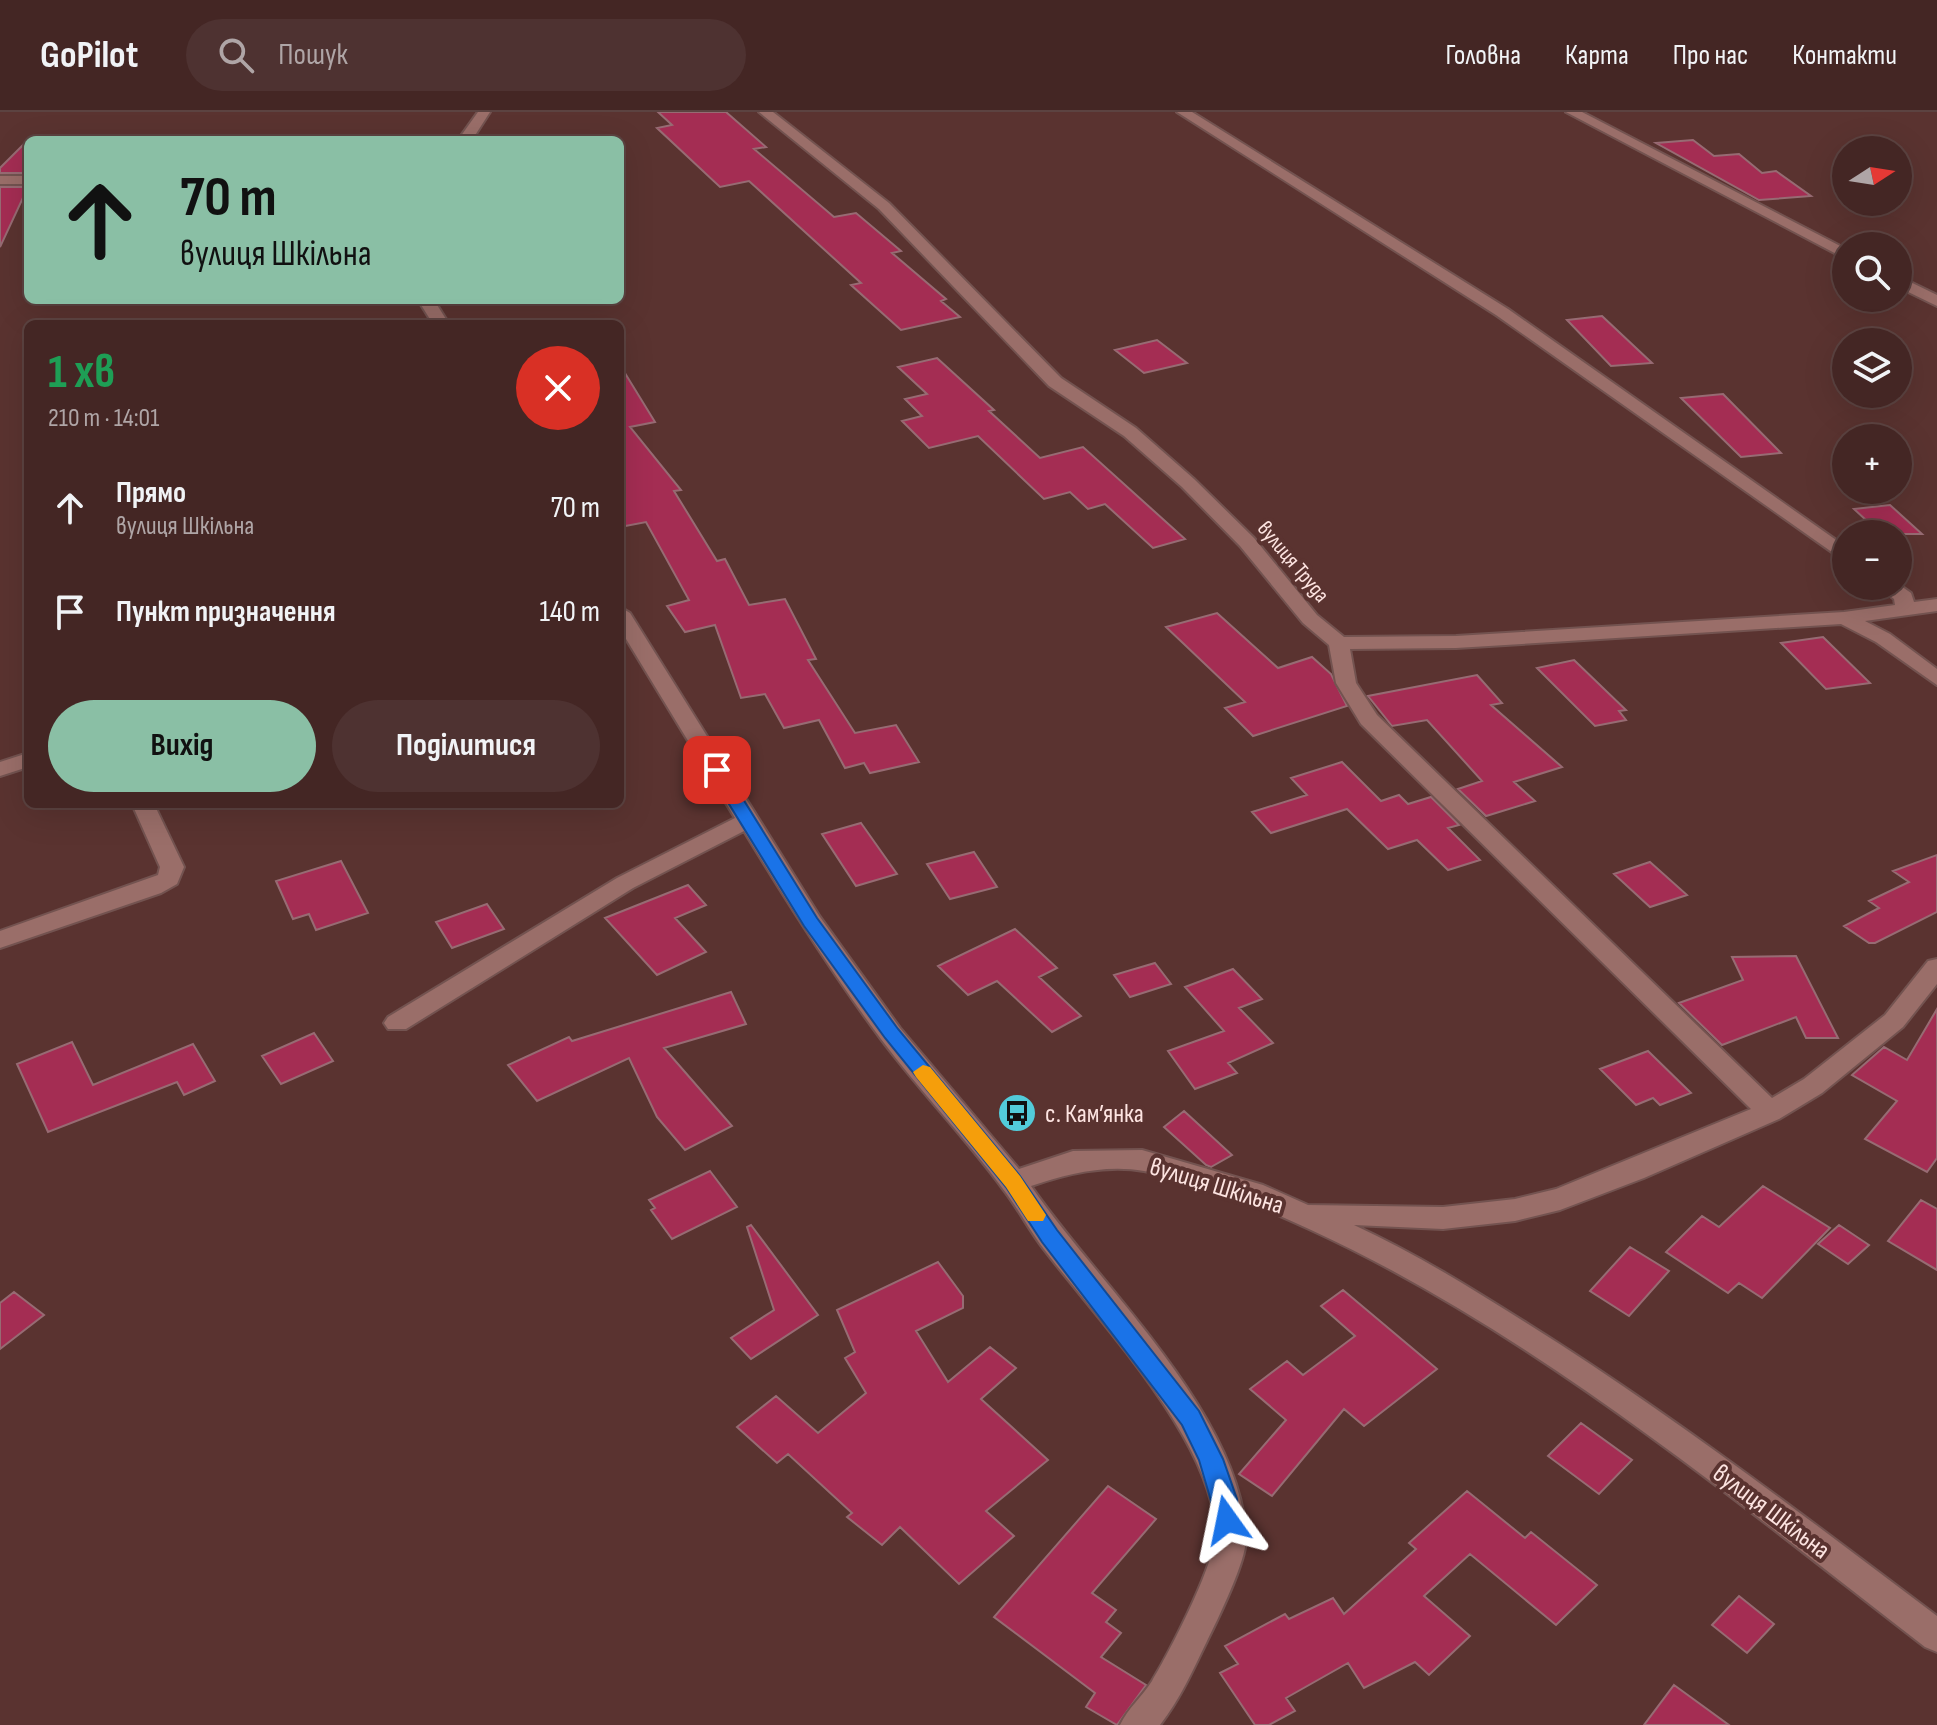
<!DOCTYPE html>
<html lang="uk">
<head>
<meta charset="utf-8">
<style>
	:root { --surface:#442624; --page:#4e3231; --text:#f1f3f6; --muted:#afa5a6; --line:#5c4341; --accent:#8abfa5 }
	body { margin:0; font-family:"Sofia Sans Condensed",sans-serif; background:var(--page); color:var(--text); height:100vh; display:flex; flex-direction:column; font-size:30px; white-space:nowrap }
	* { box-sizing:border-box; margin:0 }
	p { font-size:26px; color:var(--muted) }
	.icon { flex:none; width:44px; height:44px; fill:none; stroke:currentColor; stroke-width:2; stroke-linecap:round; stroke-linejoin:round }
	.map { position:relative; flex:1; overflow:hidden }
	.sheet { position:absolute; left:24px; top:208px; width:600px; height:488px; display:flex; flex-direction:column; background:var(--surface); border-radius:12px; box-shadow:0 8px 32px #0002,0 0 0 2px var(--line) }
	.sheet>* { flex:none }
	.guide { position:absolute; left:24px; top:24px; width:600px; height:168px; border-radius:12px; box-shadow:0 8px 32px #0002,0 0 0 2px var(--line); background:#8abfa5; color:#111; overflow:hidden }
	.needle { width:52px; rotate:78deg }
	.buttons { position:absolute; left:1832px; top:24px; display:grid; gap:16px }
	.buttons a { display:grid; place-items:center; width:80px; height:80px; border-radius:50%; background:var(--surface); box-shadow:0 8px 32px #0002,0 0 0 2px var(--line); font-size:40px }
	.pin { position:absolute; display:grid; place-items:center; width:68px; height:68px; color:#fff; margin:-34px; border-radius:16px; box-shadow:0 4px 12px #0006 }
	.me { position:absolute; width:88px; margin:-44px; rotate:348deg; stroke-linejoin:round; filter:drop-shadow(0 0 6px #0008) }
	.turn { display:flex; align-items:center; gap:28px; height:168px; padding:0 24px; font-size:36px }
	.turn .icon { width:104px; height:104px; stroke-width:2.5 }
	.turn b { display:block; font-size:56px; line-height:68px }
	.round { display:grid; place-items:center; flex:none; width:84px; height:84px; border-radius:42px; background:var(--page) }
	.summary { display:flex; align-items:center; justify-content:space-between; height:136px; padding:0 24px }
	h1 { font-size:48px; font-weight:700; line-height:60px; color:#1e9e55 }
	.cta { display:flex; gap:16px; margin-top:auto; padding:16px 24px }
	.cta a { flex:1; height:92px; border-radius:48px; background:var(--accent); color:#111; font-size:32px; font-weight:700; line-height:92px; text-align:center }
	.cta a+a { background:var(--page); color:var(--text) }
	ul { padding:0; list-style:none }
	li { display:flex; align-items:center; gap:24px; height:104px; padding:0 24px }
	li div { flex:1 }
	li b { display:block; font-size:30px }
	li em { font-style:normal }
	header { display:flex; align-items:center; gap:48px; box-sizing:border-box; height:112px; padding:0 40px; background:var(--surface); border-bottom:2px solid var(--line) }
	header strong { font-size:38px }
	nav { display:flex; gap:44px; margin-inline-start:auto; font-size:28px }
	.search { width:560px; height:72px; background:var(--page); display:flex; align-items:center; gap:20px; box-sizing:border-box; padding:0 28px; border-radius:44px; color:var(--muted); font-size:30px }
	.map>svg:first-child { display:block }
	.building { fill:#a42d53; stroke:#976b73; stroke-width:2 }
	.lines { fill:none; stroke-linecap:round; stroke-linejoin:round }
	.minor-casing { stroke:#735350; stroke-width:4 }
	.minor { fill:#9a6e69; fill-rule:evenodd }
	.route { fill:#1a73e8; stroke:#114b97; stroke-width:2 }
	.slow { fill:#f59e0b }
	.labels { text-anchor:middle; stroke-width:8; stroke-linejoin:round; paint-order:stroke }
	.far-street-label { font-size:22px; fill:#fde4e1; stroke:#5a3330 }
	.poi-label { font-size:26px; fill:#fde4e1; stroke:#5a3330; text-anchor:start }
	.street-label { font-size:26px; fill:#fde4e1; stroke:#5a3330 }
</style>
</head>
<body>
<header>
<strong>GoPilot</strong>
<div class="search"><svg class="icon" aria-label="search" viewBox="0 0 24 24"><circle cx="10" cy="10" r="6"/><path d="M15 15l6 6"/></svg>Пошук</div>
<nav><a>Головна</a><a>Карта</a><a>Про нас</a><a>Контакти</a></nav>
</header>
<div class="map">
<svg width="1937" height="1613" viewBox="0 0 1937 1613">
	<rect width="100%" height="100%" fill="#5a3330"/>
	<path class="building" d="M658 0H726L766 35 754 37 834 105 856 101 901 139 892 141 946 187 941 189 960 205 901 218 851 173 861 171 749 69 720 75 657 16 672 13Z
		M28 28V61H0V56Z
		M1693 28 1714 44 1739 42 1762 61 1776 59 1811 84 1759 88 1656 31Z
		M0 75H28L0 135Z
		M1602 204 1652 251 1611 254 1567 208Z
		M1157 228 1187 251 1144 261 1115 238Z
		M937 246 994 298 989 299 1040 346 1083 335 1185 427 1153 436 1105 392 1088 397 1070 380 1044 387 978 324 929 336 902 309 922 304 905 287 927 282 898 255Z
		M620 253 655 310 630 315 681 378 674 379 717 449 725 447 749 493 785 487 816 547 808 548 855 621 896 613 919 650 870 661 864 651 845 656 819 608 784 616 765 582 741 586 715 513 685 520 667 494 689 488 646 410 620 415Z
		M1723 282 1781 341 1741 345 1681 286Z
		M1890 393 1922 422H1881L1854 397Z
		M1217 501 1278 556 1312 545 1331 562 1347 594 1253 624 1225 596 1245 590 1166 515Z
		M1823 525 1870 571 1826 577 1781 531Z
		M1574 548 1626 598 1619 599 1626 608 1595 614 1537 556Z
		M1477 563 1502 591 1491 593 1562 655 1514 670 1535 689 1486 704 1458 677 1482 669 1427 608 1392 614 1368 584Z
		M1342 650 1381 689 1399 683 1408 692 1431 685 1459 713 1448 716 1480 748 1448 758 1417 728 1388 737 1347 697 1271 721 1252 700 1307 683 1291 666Z
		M861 711 897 762 856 774 822 722Z
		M974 740 997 775 950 787 927 752Z
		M1937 743V800L1875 831H1869L1844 814 1879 796 1869 789 1909 770 1893 759Z
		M341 749 368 801 316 818 309 802 293 807 276 769Z
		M1650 750 1687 783 1650 795 1614 762Z
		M688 773 706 793 675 806 706 840 657 863 605 806Z
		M487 792 504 817 452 836 436 810Z
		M1015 817 1057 856 1039 865 1081 904 1052 920 997 869 968 883 938 854Z
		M1796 844 1838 926H1806L1796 905 1722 933 1679 891 1743 868 1732 845Z
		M1155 851 1171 872 1130 885 1114 863Z
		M1233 857 1262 887 1239 896 1273 931 1228 951 1237 961 1195 977 1168 939 1224 919 1185 875Z
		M731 880 746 912 664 936 732 1014 685 1038 657 1005 629 946 537 989 508 953 569 925 572 929Z
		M1937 897V1046L1927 1060 1865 1027 1897 989 1852 963 1884 935 1907 948Z
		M314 921 333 949 281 972 262 944Z
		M72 930 93 973 193 932 215 969 184 983 177 970 48 1020 17 952Z
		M1648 939 1691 981 1660 993 1653 986 1636 993 1600 957Z
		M1184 999 1232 1043 1211 1055 1206 1053 1164 1015Z
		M710 1059 737 1095 672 1127 651 1098 655 1096 649 1088Z
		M1763 1074 1830 1116 1762 1186 1739 1171 1728 1181 1666 1140 1702 1104 1719 1115Z
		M1921 1088 1937 1097V1158L1888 1129Z
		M751 1113 818 1203 751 1247 731 1226 774 1198 747 1115Z
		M1839 1113 1869 1133 1848 1152 1818 1132Z
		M1630 1135 1669 1159 1629 1204 1590 1179Z
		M938 1150 963 1184V1196L916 1219 948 1270 990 1235 1016 1256 981 1287 1048 1348 986 1399 1014 1424 959 1472 900 1415 882 1433 847 1405 852 1401 788 1342 777 1351 737 1315 776 1284 818 1321 866 1281 845 1246 855 1240 837 1198Z
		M1343 1178 1437 1257 1364 1314 1344 1297 1272 1384 1239 1362 1286 1308 1250 1277 1287 1249 1303 1263 1355 1224 1321 1194Z
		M14 1180 44 1203 0 1237V1191Z
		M1581 1311 1632 1348 1599 1382 1548 1344Z
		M1108 1374 1156 1407 1092 1481 1116 1498 1106 1510 1121 1521 1101 1545 1146 1573 1117 1613 1086 1595 1095 1581 994 1505Z
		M1467 1379 1525 1426 1531 1420 1597 1473 1556 1513 1470 1442 1424 1484 1470 1524 1429 1563 1415 1550 1364 1576 1348 1551 1286 1586 1295 1599 1269 1613H1255L1220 1561 1238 1552 1225 1534 1285 1502 1289 1507 1333 1486 1344 1502 1416 1437 1409 1431Z
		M1739 1484 1774 1512 1747 1541 1712 1513Z
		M1674 1573 1729 1613H1644Z"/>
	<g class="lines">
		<defs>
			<path id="minor" d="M478 0H490L472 28H458Z
				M759 0H773L889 91 1061 266 1136 316 1194 367 1254 426 1317 503 1344 525 1456 524 1844 500 1895 493 1894 487 1878 474 1898 472 1911 481 1914 490 1937 487V499L1865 509 1890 522 1937 557V573L1876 530 1841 512 1456 536 1350 537 1356 571 1377 603 1772 986 1804 967 1885 903 1928 849 1937 847V872L1903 915 1822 981 1779 1007 1644 1066 1560 1098 1515 1109 1443 1117 1354 1113C1415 1141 1471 1176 1528 1212 1670 1301 1803 1403 1937 1504V1540L1925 1535C1733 1387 1530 1218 1309 1117 1257 1093 1201 1069 1144 1059 1106 1052 1066 1062 1031 1074 1098 1172 1243 1304 1246 1427 1246 1449 1218 1507 1207 1529 1193 1558 1180 1587 1160 1613H1120C1128 1596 1142 1585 1152 1569 1170 1539 1209 1463 1214 1431 1227 1341 1091 1201 1040 1132 1027 1114 1017 1095 1003 1077 965 1025 919 978 881 927 831 860 787 790 744 719L633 776 406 917H388L384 911 388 905 617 766 735 706 620 517V495L630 501 820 805 900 916 1019 1057 1073 1039 1142 1038 1263 1073 1308 1093 1443 1095 1515 1087 1556 1077 1751 997 1361 612 1336 571 1329 533 1303 511 1240 434 1182 375 1124 324 1049 274 879 97Z
				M1177 0H1192L1508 197 1846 435V450L1496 203Z
				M1566 0H1582L1846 137V147Z
				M0 64H28V72H0Z
				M1898 164 1937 183V194L1898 175Z
				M418 188H434L449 212H433Z
				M28 641V655L0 664V650Z
				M132 692H154L184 755 177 772 161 781 0 836V819L158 763 160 755Z"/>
		</defs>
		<use href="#minor" class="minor-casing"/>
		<use href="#minor" class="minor"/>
	</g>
	<path class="route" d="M717 653 725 658 817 806 898 917 1020 1064 1057 1118 1199 1299 1223 1347 1237 1387 1239 1408 1236 1416 1227 1419 1219 1416 1199 1348 1182 1313 1042 1130 1006 1075 885 926 804 814 708 658Z"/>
	<path class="slow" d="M923 953 930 955 1020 1064 1046 1103 1043 1109H1028L1006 1075 916 965 913 960Z"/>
	<defs>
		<symbol id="bus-disc" viewBox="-11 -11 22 22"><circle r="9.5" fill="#52cbd9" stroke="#5a3330"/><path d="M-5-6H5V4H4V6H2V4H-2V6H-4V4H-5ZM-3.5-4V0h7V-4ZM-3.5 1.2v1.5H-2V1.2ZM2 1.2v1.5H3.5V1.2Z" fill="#111"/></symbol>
	</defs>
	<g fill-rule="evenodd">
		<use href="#bus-disc" x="995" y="979" width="44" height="44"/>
	</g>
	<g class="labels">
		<g class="far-street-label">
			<text transform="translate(1294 449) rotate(50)" y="8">вулиця Труда</text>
		</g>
		<g class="poi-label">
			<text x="1045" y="1010">с. Кам’янка</text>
		</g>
		<g class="street-label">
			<text transform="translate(1217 1073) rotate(17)" y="9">вулиця Шкільна</text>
			<text transform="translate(1772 1399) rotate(37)" y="9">вулиця Шкільна</text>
		</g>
	</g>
</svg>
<div class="buttons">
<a><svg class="needle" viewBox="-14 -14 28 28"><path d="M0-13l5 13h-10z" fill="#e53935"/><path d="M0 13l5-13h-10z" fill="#afa5a6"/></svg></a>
<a><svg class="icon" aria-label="search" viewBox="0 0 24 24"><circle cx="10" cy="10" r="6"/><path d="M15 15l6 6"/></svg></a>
<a><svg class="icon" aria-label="layers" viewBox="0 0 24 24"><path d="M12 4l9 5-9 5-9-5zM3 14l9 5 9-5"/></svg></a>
<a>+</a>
<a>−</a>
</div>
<div class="pin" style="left:717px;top:658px;background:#d93025"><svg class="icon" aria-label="arrive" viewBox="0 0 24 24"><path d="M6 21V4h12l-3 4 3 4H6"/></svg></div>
<svg class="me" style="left:1227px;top:1408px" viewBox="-20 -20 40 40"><path d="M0-17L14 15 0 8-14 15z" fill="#1a73e8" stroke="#fff" stroke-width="4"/></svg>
<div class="guide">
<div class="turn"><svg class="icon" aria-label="ahead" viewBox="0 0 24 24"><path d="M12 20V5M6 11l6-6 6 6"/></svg><div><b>70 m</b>вулиця Шкільна</div></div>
</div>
<section class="sheet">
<div class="summary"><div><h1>1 хв</h1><p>210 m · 14:01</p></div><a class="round" style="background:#d93025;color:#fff"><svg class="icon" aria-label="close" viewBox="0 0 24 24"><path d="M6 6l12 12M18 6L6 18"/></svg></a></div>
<ul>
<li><svg class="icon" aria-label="ahead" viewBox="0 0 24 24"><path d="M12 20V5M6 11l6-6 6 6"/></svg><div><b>Прямо</b><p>вулиця Шкільна</p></div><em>70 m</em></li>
<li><svg class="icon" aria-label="arrive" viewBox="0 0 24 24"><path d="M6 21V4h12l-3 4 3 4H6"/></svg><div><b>Пункт призначення</b></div><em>140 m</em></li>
</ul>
<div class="cta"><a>Вихід</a><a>Поділитися</a></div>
</section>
</div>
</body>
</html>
